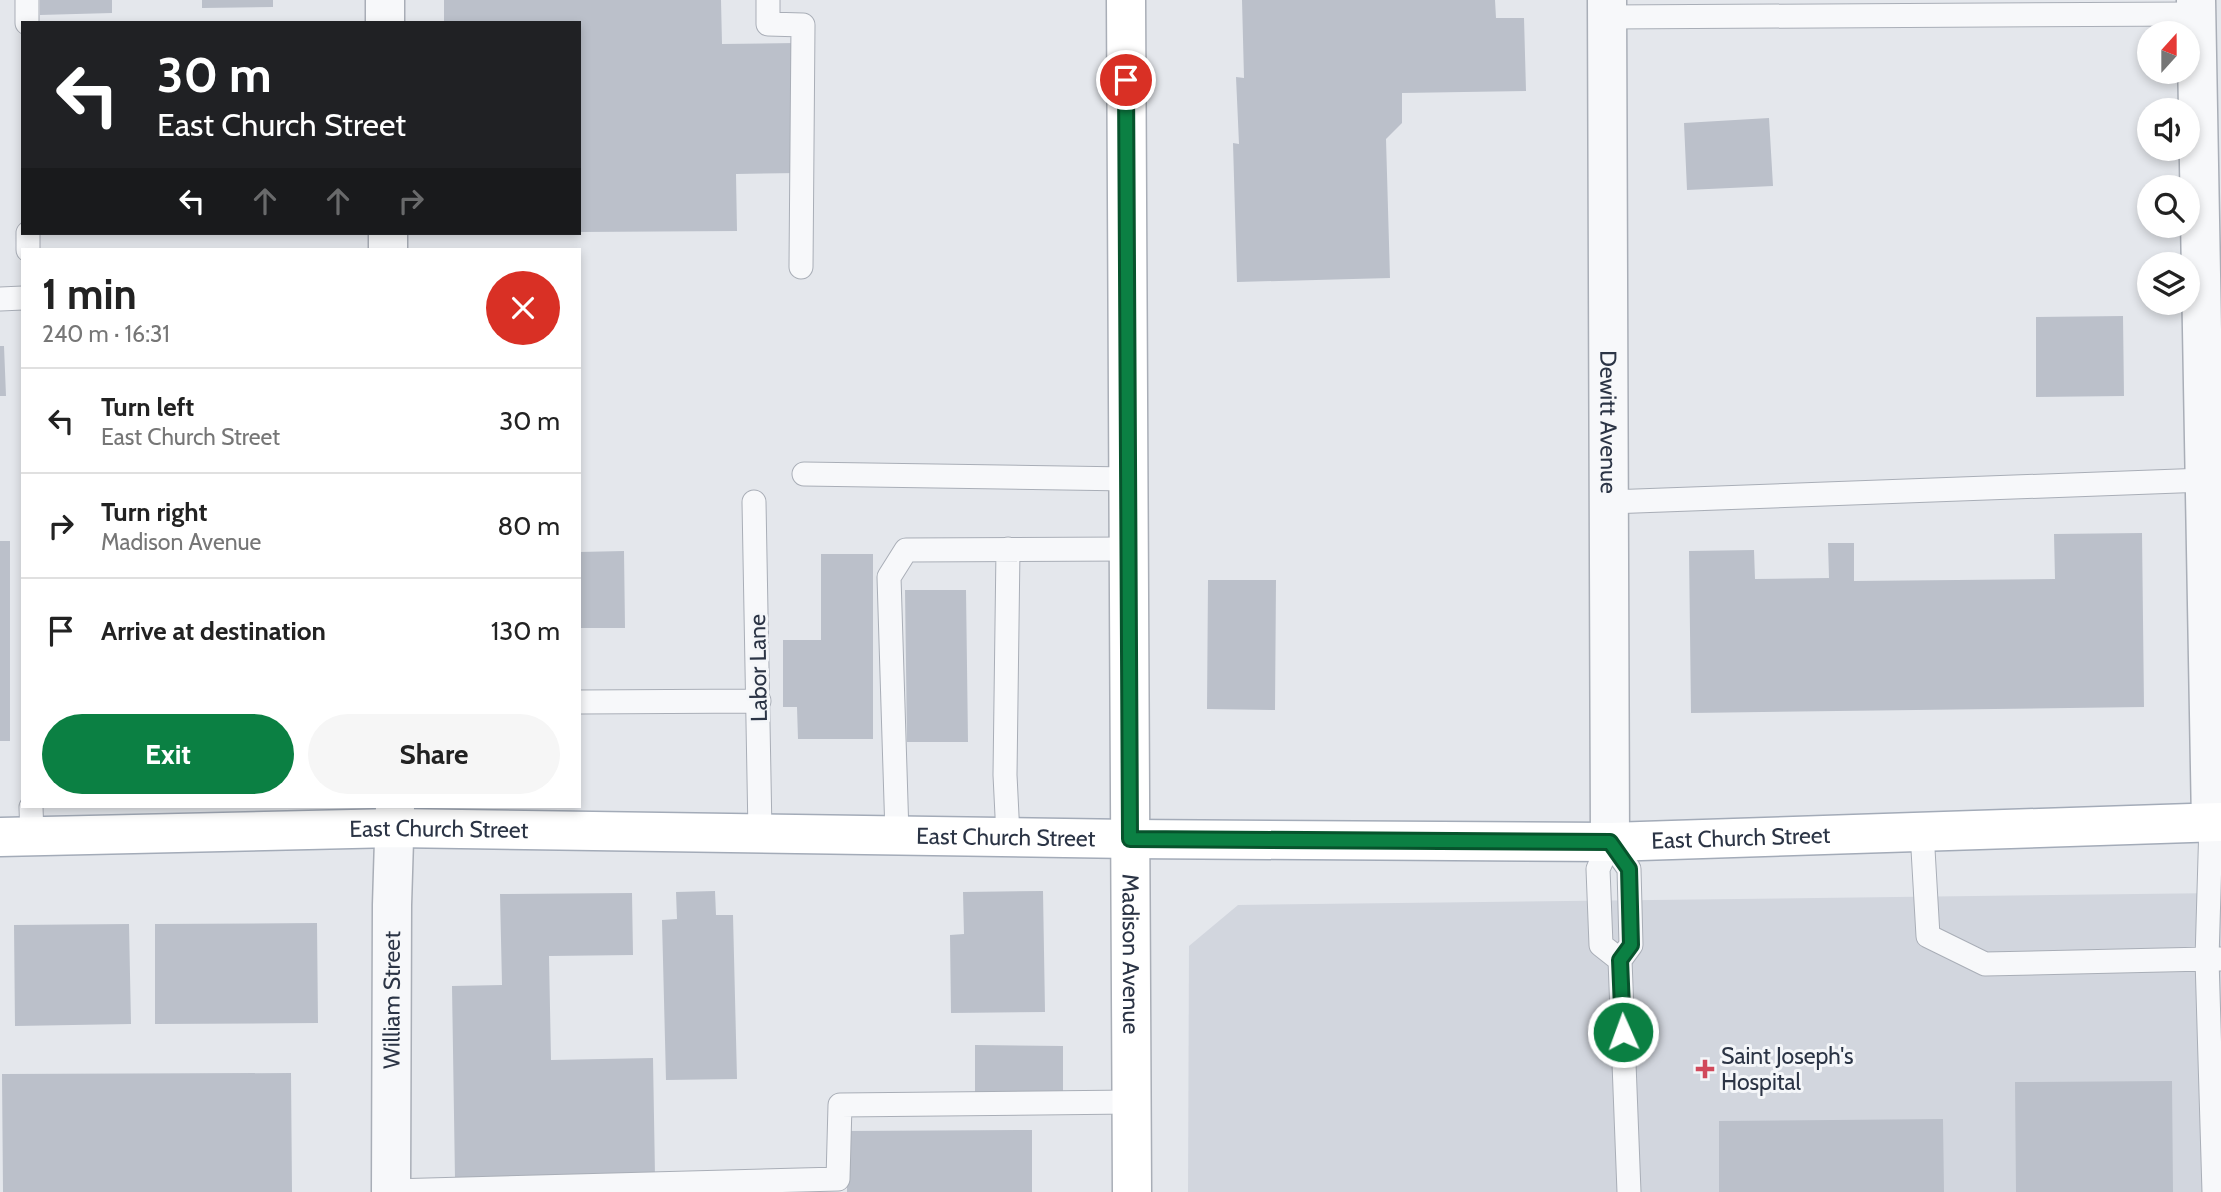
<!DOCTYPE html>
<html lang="en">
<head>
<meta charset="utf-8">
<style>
	:root { --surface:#fff; --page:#f6f6f6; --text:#222; --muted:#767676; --line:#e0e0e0; --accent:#0b8043 }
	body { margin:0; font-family:Cabin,sans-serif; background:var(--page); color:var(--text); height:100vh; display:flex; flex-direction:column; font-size:26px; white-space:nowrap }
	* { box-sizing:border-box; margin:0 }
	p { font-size:23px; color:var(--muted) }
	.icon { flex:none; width:38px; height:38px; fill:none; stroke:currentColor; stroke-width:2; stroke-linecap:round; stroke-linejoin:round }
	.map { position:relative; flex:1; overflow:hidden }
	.drawer { position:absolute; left:21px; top:248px; width:560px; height:560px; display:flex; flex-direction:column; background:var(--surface); border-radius:0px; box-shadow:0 4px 10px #0003 }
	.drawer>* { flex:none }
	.banner { position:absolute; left:21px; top:21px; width:560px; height:214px; border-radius:0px; box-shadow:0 4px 10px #0003; background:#202124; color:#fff; overflow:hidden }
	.needle { width:46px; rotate:21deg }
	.buttons { position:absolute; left:2137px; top:21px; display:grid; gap:14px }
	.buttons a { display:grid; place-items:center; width:63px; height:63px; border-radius:50%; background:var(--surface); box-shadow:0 4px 10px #0003; font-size:35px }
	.pin { position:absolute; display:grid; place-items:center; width:60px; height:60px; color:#fff; margin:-30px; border:4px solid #fff; border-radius:50%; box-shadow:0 2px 7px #0007 }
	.me { position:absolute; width:77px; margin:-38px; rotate:358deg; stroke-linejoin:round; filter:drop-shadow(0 0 5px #0008) }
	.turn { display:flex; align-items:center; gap:24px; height:147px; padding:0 21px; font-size:32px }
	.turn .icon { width:91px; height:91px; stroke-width:2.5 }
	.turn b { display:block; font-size:49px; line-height:60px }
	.lanes { display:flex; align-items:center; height:66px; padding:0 21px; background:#0003; justify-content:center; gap:35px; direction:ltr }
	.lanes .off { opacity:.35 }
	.round { display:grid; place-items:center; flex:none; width:74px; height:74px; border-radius:37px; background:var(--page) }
	.headline { display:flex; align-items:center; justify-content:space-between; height:119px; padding:0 21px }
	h1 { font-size:42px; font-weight:800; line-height:52px }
	.action { display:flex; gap:14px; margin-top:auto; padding:14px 21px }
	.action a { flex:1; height:80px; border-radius:42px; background:var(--accent); color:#fff; font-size:28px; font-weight:800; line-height:80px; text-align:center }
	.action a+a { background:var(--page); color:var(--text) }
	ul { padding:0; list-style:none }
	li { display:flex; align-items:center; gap:21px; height:105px; padding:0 21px; border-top:2px solid var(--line) }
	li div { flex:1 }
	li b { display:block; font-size:26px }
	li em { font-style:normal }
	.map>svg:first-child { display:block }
	.built { fill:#d2d6de }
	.building { fill:#bbc0ca }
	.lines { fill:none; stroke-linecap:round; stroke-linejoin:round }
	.lane-casing { stroke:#a9aeb7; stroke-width:25 }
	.street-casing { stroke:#a9aeb7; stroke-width:41 }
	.secondary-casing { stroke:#a9aeb7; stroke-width:41 }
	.primary-casing { stroke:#a3abb8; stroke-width:41 }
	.lane { stroke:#f7f8fa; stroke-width:23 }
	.street { stroke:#f7f8fa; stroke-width:38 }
	.secondary { stroke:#fff; stroke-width:38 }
	.primary { stroke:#fff; stroke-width:38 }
	.route-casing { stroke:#07532c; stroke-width:18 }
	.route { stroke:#0b8043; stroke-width:12 }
	.poi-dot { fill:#d1495b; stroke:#f4f6f9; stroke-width:2.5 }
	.labels { text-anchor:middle; stroke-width:6; stroke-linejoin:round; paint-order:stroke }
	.street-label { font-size:23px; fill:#2b3445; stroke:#f4f6f9 }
	.poi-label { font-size:23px; fill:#2b3445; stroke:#f4f6f9; text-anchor:start }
</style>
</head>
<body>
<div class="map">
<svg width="2221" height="1192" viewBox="0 0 2221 1192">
	<rect width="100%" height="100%" fill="#e4e7ec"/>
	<path class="built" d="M2221 893V1192H1188L1189 946 1238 905Z"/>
	<path class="building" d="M40 0H112V13L40 15Z
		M202 0H273V7L202 8Z
		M444 0H721L722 44 796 43 798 173 736 174 737 231 579 232V23H444Z
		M1242 0H1495L1496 18H1524L1526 91 1402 93V123L1386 139 1390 278 1237 282 1233 143 1239 144 1236 77 1244 78Z
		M1769 118 1773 186 1687 190 1684 123Z
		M2123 316 2124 396 2036 397V317Z
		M0 346H4L6 396H0Z
		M2142 533 2144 707 1691 713 1689 551 1754 550 1755 579 1829 578 1828 543H1854V581L2055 579 2054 534Z
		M0 541H10V741H0Z
		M624 551 625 628H579V552Z
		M821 554H873V739H798L797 707H783V640H821Z
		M1208 580H1276L1275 710 1207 709Z
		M905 590H966L968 742H907Z
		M715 891 716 915H733L737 1079 666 1080 662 920 677 919 676 892Z
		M1043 891 1045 1012 951 1013 950 935 964 934 963 892Z
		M632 893 633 955 549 956 551 1060 653 1058 655 1176 455 1179 452 986 502 985 500 894Z
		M317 923 318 1023 155 1024V924Z
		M129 924 131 1024 15 1026 14 925Z
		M975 1045 1063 1046V1092H975Z
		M291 1073 292 1192H3L2 1074Z
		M2172 1081 2173 1192H2016L2015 1082Z
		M1943 1119 1944 1192H1719V1121Z
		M1032 1130V1192H847V1131Z"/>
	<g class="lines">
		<defs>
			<path id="lane" d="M27 0V23
				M768 0V24L803 25 801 267
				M1607 17 2196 14
				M28 233V250
				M0 299 23 298
				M804 474 1128 479
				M754 502 760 833
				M1609 502 2205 480
				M579 702 759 701
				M31 807 32 837
				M1922 832 1928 936 1985 964 2207 959 2211 823
				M897 834 889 577 906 550 1128 549
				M1008 836 1005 775 1008 549
				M1610 842 1629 869 1631 945 1620 960 1601 945 1598 869Z
				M1620 960 1629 1192
				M391 1191 838 1179 840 1105 1131 1102
				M2214 1192 2207 959H2221"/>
			<g id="street">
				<path d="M385 0V23"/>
				<path id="s1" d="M1607 0 1610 842"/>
				<path d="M2196 0 2211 823"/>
				<path d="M388 233V250"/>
				<path id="s2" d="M391 1192 392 905 395 807"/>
			</g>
			<g id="secondary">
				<path id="s3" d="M1126 0 1132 1192"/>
			</g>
			<g id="primary">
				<path id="s4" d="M0 837 395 828 1130 839 1610 842 2221 822"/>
			</g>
		</defs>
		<use href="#lane" class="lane-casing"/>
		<use href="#street" class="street-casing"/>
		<use href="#secondary" class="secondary-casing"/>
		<use href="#primary" class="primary-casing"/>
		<use href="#lane" class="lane"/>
		<use href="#street" class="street"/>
		<use href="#secondary" class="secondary"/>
		<use href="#primary" class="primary"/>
	</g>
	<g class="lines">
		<defs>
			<path id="route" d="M1126 80 1130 839 1610 842 1629 869 1631 945 1620 960 1623 1032"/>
		</defs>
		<use href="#route" class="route-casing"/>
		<use href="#route" class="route"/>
	</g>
	<path class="poi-dot" d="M1701.5 1058.5h7v7h7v7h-7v7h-7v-7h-7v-7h7z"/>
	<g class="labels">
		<g class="street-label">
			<text dy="8" stroke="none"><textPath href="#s1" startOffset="422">Dewitt Avenue</textPath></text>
			<text transform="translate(758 668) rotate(-91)" y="8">Labor Lane</text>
			<text dy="8" stroke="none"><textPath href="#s4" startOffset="439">East Church Street</textPath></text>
			<text dy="8" stroke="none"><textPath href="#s4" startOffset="1006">East Church Street</textPath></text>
			<text dy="8" stroke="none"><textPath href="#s4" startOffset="1741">East Church Street</textPath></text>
			<text dy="8" stroke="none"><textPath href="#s3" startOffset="954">Madison Avenue</textPath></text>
			<text dy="8" stroke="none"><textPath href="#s2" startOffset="192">William Street</textPath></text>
		</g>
		<g class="poi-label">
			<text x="1721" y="1064">Saint Joseph's<tspan x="1721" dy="26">Hospital</tspan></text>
		</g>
	</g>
</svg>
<div class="buttons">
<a><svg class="needle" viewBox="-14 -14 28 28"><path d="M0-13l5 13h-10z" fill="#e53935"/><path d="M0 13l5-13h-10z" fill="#767676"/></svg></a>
<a><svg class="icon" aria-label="sound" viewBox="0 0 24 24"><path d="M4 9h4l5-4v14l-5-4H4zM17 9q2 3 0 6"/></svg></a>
<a><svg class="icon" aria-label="search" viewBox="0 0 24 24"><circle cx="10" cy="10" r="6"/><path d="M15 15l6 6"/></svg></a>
<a><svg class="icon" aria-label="layers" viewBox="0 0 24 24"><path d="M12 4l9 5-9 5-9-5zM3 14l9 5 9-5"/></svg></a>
</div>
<div class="pin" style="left:1126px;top:80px;background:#d93025"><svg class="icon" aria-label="arrive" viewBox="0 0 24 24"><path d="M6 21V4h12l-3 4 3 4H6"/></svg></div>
<svg class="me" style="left:1623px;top:1032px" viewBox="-20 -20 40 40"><circle r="17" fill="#0b8043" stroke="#fff" stroke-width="3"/><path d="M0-11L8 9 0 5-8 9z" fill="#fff"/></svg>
<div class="banner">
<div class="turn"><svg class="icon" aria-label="left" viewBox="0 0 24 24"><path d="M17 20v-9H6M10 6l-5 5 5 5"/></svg><div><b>30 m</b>East Church Street</div></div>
<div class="lanes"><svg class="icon" aria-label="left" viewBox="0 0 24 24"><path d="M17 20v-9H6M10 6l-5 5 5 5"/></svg><svg class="icon off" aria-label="ahead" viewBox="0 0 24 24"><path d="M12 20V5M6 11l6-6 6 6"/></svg><svg class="icon off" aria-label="ahead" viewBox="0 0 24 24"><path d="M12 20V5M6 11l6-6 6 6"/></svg><svg class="icon off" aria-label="right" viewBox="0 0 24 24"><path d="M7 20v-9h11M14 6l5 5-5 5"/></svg></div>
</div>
<section class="drawer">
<div class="headline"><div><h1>1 min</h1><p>240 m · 16:31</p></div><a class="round" style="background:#d93025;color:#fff"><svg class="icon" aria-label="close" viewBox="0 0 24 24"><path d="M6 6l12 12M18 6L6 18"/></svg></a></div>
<ul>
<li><svg class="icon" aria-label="left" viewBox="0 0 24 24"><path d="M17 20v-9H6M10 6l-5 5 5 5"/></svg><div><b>Turn left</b><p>East Church Street</p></div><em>30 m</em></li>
<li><svg class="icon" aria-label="right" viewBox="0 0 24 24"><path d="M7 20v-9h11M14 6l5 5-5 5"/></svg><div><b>Turn right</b><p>Madison Avenue</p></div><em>80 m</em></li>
<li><svg class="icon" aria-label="arrive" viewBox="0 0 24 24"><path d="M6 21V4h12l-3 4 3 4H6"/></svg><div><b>Arrive at destination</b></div><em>130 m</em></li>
</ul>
<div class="action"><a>Exit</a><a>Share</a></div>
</section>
</div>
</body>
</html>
